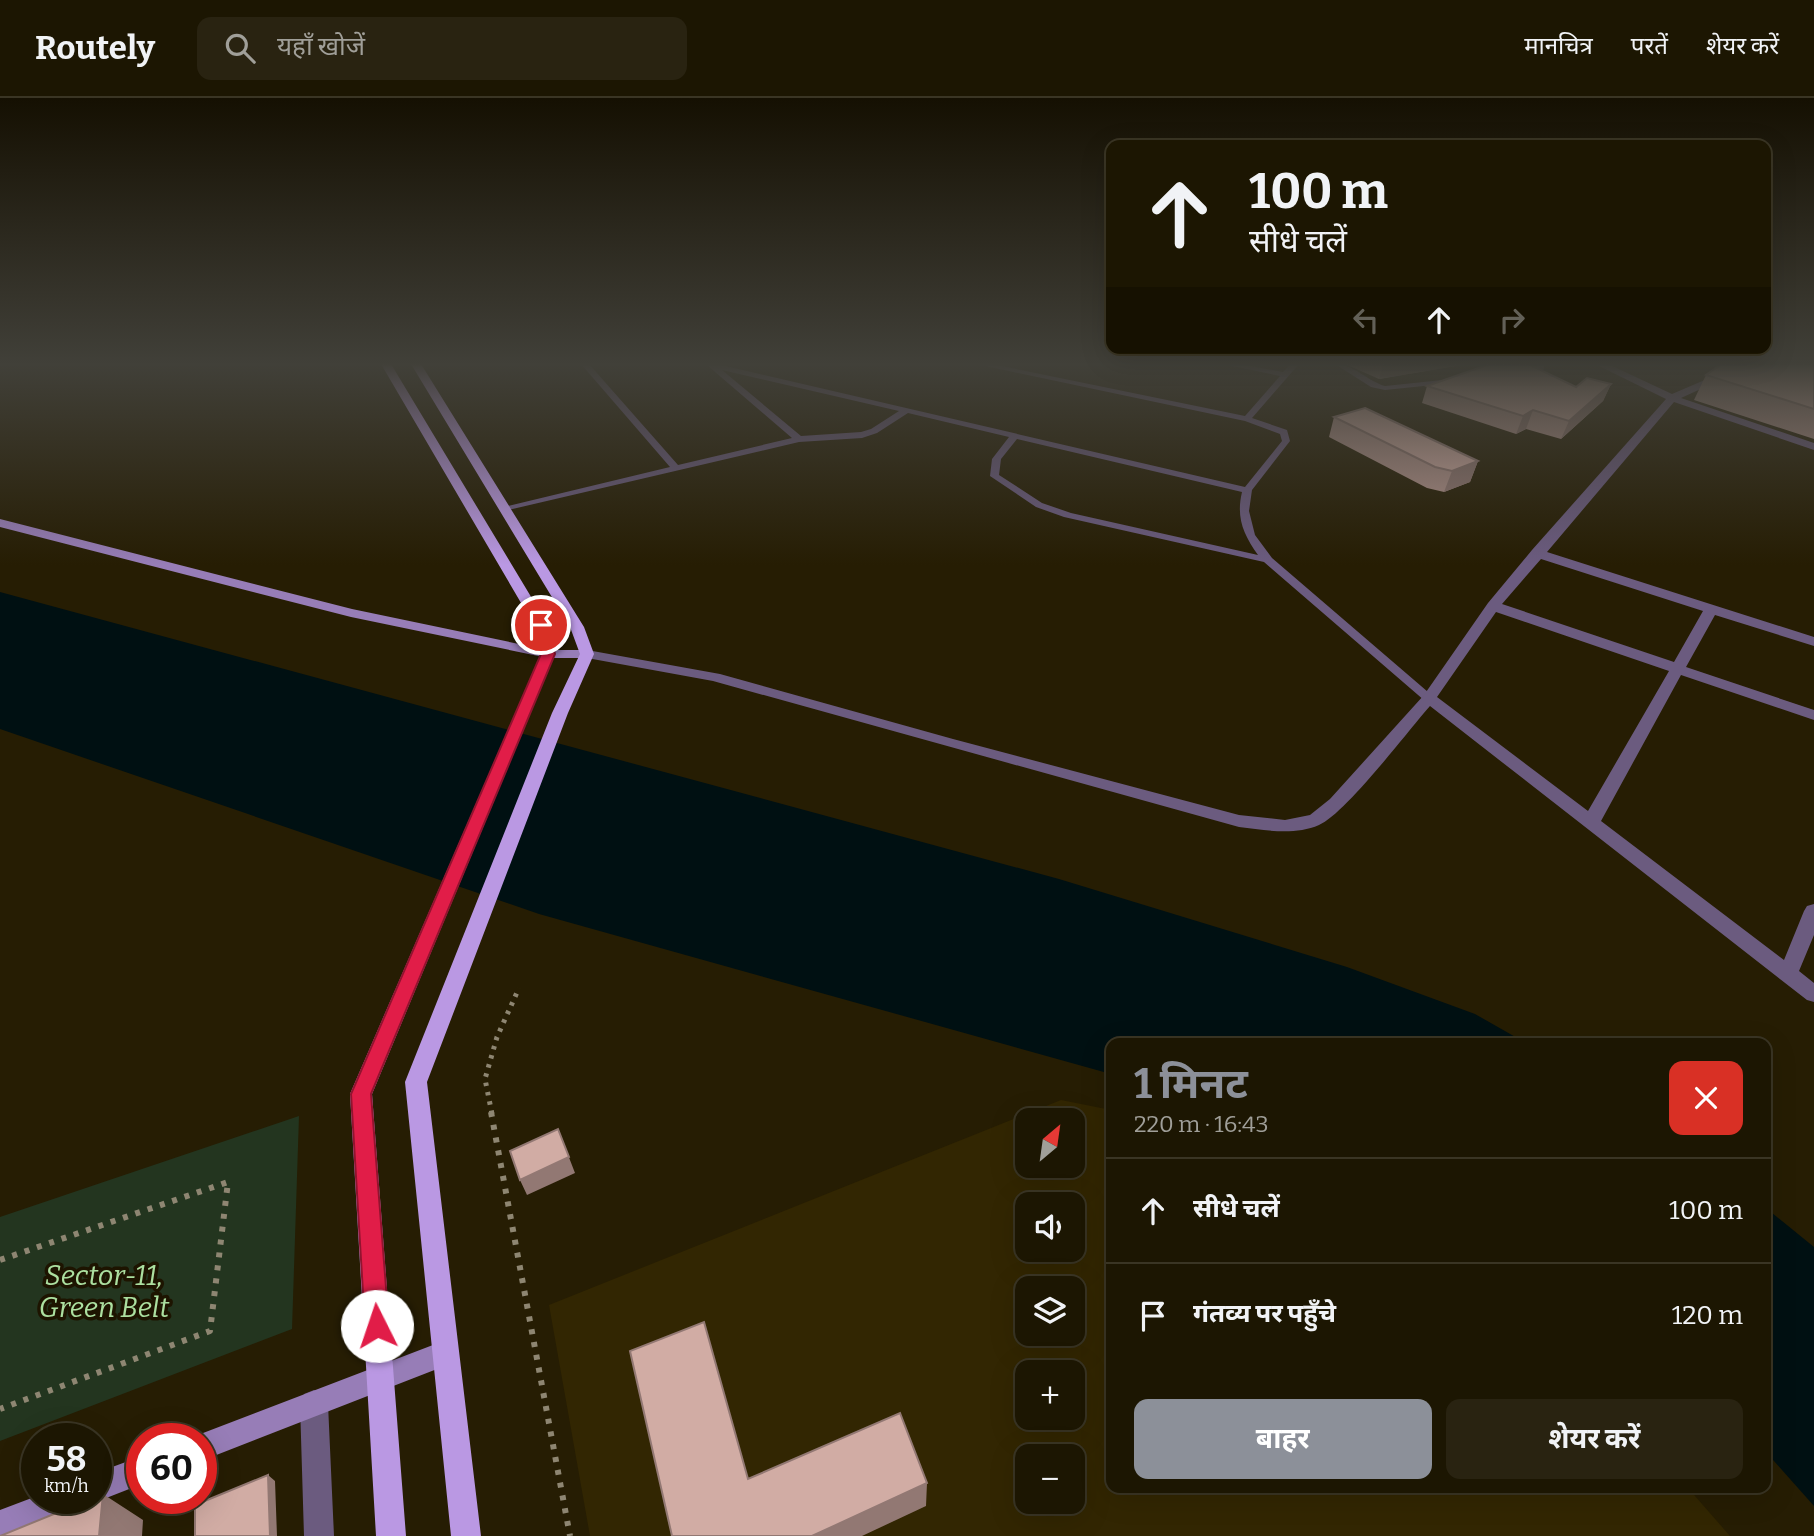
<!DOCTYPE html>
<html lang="hi">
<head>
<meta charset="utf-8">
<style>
	:root { --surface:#1c1602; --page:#292311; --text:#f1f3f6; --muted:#a09f99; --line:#3a3524; --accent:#8c9099 }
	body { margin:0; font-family:Bitter,"Noto Sans Devanagari",serif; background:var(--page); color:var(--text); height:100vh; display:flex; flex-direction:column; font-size:26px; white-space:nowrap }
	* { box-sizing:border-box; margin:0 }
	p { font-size:23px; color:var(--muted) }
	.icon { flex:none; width:38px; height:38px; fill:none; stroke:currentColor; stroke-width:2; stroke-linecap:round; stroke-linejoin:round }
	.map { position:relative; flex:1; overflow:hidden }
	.side { position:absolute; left:1106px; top:940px; width:665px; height:455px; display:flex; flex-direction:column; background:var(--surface); border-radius:14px; box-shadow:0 7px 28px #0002,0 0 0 2px var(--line) }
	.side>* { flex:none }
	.top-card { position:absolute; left:1106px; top:42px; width:665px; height:214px; border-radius:14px; box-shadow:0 7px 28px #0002,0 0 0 2px var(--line); background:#1c1602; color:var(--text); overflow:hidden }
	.needle { width:46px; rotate:29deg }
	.tools { position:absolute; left:1015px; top:1010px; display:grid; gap:14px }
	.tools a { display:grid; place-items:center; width:70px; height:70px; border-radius:14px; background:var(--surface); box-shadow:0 7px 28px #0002,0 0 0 2px var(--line); font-size:35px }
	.speed { position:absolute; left:21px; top:1325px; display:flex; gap:14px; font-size:35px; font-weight:700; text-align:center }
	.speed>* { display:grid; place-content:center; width:91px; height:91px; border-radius:50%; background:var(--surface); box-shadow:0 7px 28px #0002,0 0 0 2px var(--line); line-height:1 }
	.speed small { font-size:18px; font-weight:400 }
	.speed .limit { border:10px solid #d22; background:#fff; color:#111 }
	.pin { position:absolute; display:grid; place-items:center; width:60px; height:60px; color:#fff; margin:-30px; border:4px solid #fff; border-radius:50%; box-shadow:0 2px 7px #0007 }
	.me { position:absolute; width:77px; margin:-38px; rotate:356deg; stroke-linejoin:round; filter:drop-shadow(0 0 5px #0008) }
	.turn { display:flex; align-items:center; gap:24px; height:147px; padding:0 28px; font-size:32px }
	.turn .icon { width:91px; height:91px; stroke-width:2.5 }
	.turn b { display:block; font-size:49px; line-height:60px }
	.lanes { display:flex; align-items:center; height:66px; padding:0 28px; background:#0003; justify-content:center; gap:35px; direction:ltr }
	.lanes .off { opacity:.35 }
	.round { display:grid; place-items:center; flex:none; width:74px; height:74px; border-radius:14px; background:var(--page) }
	.overview { display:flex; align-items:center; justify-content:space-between; height:119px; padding:0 28px }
	h1 { font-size:42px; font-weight:700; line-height:52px; color:var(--accent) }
	.button { display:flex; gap:14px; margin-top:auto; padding:14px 28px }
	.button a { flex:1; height:80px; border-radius:14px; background:var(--accent); color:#fff; font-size:28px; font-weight:700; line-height:80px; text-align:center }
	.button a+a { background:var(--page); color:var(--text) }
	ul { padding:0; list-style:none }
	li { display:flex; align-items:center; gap:21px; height:105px; padding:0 28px; border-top:2px solid var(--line) }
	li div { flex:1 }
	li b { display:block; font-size:26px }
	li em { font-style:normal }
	header { display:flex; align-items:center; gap:42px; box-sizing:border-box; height:98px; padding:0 35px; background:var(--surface); border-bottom:2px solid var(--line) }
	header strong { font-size:33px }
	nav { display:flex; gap:38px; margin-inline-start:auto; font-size:24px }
	.search { width:490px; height:63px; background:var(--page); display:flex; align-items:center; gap:18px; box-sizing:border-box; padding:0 24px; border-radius:14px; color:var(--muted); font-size:26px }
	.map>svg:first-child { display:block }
	.built { fill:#322602; fill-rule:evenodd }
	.green { fill:#23351f }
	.water { fill:#001012 }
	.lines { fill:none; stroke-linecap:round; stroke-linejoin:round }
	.path-far1 { stroke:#8e8672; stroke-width:5; stroke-dasharray:3.5 6; stroke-linecap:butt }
	.path { stroke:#8e8672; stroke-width:6; stroke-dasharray:5 8; stroke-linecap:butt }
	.lane { fill:#6b5b7f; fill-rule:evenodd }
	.street { fill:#6b5b7f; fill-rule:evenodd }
	.secondary { fill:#977db7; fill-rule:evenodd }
	.primary { fill:#ba98e3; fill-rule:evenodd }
	.wall { fill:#b4948d }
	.shaded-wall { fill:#927873 }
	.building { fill:#d1aca4; stroke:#927873; stroke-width:2 }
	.route { fill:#e11d48; stroke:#92132f; stroke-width:2 }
	.labels { text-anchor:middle; stroke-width:7; stroke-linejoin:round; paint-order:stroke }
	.near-park-label { font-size:28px; font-style:italic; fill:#ace0a0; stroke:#1d1400 }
</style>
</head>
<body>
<header>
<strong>Routely</strong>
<div class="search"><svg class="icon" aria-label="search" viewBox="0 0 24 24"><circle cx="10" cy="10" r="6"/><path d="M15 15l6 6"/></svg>यहाँ खोजें</div>
<nav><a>मानचित्र</a><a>परतें</a><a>शेयर करें</a></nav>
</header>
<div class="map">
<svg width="1814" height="1438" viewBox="0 0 1814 1438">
	<rect width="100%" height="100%" fill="#261d03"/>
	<path class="built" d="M1061 1002 1111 1012V1390H1688L1730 1438H590L549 1207ZM1027 1022H1073V1068H1027ZM1027 1106H1073V1152H1027ZM1027 1190H1073V1236H1027ZM1027 1274H1073V1320H1027ZM1027 1358H1073V1404H1027Z"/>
	<path class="green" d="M299 1018 292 1231 0 1343V1119Z"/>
	<path class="water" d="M0 494 1059 781 1347 869 1475 916 1526 945H1111V976L539 816 0 631Z
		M1766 1110 1814 1149V1408L1766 1354Z"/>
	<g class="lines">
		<path class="path-far1" d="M492 1016 485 981 497 939 519 890"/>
		<path class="path" d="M491 1014 570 1438
			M0 1162 228 1084 210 1233 0 1311"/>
		<path class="lane" d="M581 266H589L678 367 792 340 707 267 717 266 1245 389 1282 343 1280 336 1245 323 976 266H992L1245 318 1280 278 1223 266H1240L1283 274 1291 266H1299L1252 320 1287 332 1290 343 1252 392 1249 413 1255 437 1272 460 1435 600 1429 604 1425 603 1264 464 1064 419 1036 409 990 378 992 361 1009 339 908 315 877 335 862 340 799 344 504 413V409L670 369ZM722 272 899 313 871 331 861 334 801 338ZM1017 341 1242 394C1236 419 1243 436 1258 457L1071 415 1042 405 999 377 1001 361Z
			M1335 266C1354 266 1367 283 1385 288L1452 281 1456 283 1452 285 1385 292 1371 289Z
			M1537 266H1545L1543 273 1521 276 1517 274 1536 269Z"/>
		<path class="street" d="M1595 266H1608L1672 296 1742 266H1755L1681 300 1814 345V352L1674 304 1547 454 1814 539V548L1715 517 1686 569 1814 612V622L1681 577 1601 723 1784 862 1804 813 1807 808 1814 806V837L1799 873 1814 885V904L1807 902 1430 608C1408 633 1345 716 1319 727 1294 738 1265 732 1239 729L713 583 587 560 580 556 587 552 720 576 953 641 1239 717 1285 722 1310 717 1330 701 1424 597 1488 505 1532 452 1666 301ZM1541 461 1703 513 1674 564 1502 506ZM1496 514 1669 573 1588 713 1437 599Z
			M314 1292 324 1296 328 1306 334 1438H304L300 1306 304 1296Z"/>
		<path class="secondary" d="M0 421 352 511 548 552H587L594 556 587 560H548L351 519 0 429Z
			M446 1242 455 1246 459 1255 455 1264 201 1363V1340H190Z
			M142 1358V1386L96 1404 86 1400H96V1375Z
			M37 1398 85 1400 80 1410 10 1438H0V1412Z"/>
		<path class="primary" d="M381 266H391L548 527 555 556 372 996 406 1438H376L350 996 541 556 534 527Z
			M411 266H421L584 529 594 556 568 615 427 984 481 1438H451L405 984 552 615 580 556 570 529Z"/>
	</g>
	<path class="wall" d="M1345 266H1467L1379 281Z
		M1814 266V341L1694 302 1706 277Z
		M1611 286 1603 303 1561 341 1526 331 1516 336 1422 305 1427 288 1576 289Z
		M1334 319 1478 363 1470 384 1444 394 1427 390 1329 339Z"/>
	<path class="shaded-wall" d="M1383 266H1467L1379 281Z
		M1611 286 1603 303 1561 341 1569 323Z
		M1533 312 1526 331 1516 336 1523 318Z
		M1478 363 1470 384 1444 394 1452 373Z
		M558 1031 575 1075 527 1097 520 1082Z
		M268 1377 275 1383 277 1438H270Z
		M927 1385 926 1408 862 1438H812Z
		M103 1396 143 1422 142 1438H99Z"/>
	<path class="building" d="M1490 266H1528L1576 289 1587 280 1611 286 1569 323 1533 312 1523 318 1427 288Z
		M1722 266H1814V311L1706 277Z
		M1365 310 1478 363 1452 373 1435 369 1334 319Z
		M558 1031 569 1059 520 1082 510 1053Z
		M704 1224 748 1381 900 1315 927 1385 812 1438H672L630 1253Z
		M268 1377 270 1438H195V1407Z
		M103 1396 99 1438H0L93 1400H96V1399Z"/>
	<linearGradient id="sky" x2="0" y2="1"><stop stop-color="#151002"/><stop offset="0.57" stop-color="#414039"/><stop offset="1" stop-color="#414039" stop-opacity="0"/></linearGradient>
	<rect width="1814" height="467" fill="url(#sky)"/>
	<path class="route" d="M541 523 547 527 555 556 371 996 389 1228 385 1237 377 1240 369 1237 365 1228 351 996 541 556 534 527Z"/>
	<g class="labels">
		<g class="near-park-label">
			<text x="104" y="1187">Sector-11,<tspan x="104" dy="32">Green Belt</tspan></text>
		</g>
	</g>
</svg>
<div class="tools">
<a><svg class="needle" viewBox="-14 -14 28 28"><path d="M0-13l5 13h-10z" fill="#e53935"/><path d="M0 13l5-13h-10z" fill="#a09f99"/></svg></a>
<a><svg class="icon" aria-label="sound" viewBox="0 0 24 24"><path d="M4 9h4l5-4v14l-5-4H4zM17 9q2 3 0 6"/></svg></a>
<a><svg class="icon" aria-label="layers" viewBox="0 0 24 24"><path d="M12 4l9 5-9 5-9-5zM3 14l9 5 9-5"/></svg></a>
<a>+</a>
<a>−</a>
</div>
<div class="speed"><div>58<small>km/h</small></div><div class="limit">60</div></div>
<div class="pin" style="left:541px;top:527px;background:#d93025"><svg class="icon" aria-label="arrive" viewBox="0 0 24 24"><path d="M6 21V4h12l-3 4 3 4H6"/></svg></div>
<svg class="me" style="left:377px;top:1228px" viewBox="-20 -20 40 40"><circle r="19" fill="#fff"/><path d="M0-13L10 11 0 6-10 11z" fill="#e11d48"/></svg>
<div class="top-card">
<div class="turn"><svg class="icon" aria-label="ahead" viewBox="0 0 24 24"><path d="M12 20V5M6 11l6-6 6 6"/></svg><div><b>100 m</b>सीधे चलें</div></div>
<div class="lanes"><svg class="icon off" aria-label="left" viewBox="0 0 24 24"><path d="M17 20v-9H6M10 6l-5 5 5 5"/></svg><svg class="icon" aria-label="ahead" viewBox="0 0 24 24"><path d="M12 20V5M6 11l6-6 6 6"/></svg><svg class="icon off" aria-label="right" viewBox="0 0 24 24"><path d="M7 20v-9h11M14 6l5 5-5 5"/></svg></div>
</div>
<section class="side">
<div class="overview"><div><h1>1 मिनट</h1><p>220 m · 16:43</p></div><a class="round" style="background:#d93025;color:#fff"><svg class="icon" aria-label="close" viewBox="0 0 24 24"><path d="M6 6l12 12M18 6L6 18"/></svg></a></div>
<ul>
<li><svg class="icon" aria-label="ahead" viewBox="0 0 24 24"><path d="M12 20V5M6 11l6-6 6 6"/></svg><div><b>सीधे चलें</b></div><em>100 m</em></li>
<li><svg class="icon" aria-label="arrive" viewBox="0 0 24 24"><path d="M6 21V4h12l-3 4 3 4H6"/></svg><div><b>गंतव्य पर पहुँचे</b></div><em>120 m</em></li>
</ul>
<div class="button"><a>बाहर</a><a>शेयर करें</a></div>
</section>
</div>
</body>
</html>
